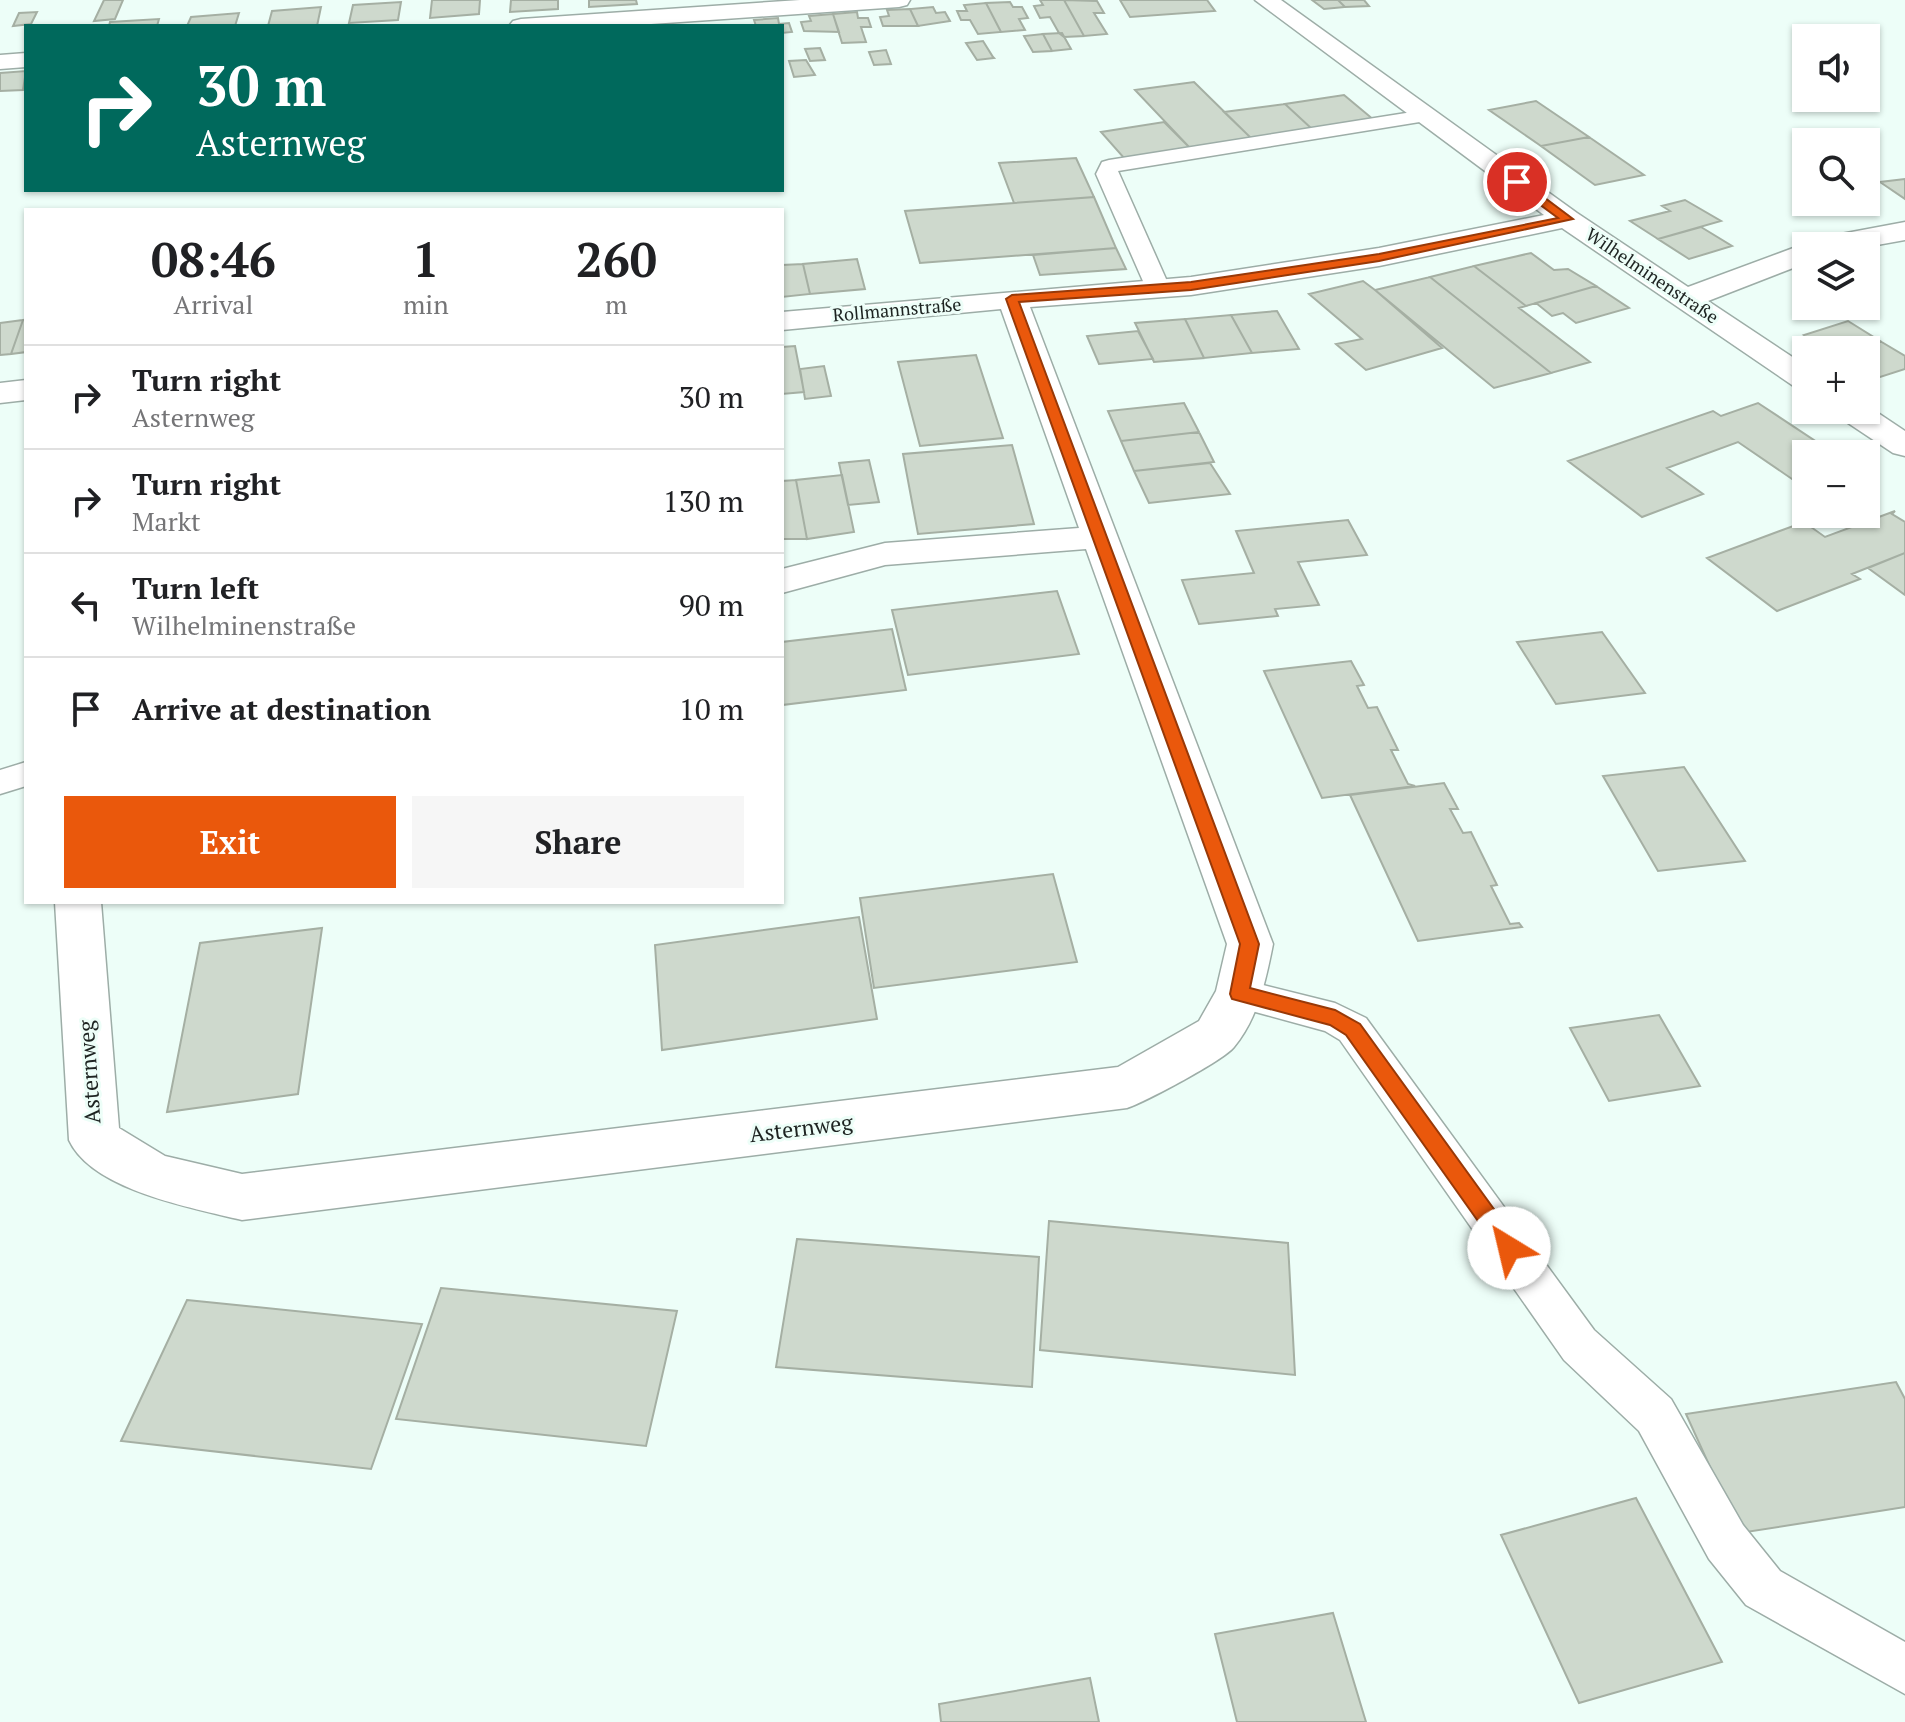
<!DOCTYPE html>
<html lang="en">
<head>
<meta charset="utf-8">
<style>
	:root { --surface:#fff; --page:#f6f6f6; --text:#202124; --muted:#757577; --line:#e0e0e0; --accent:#ea580c }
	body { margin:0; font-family:"PT Serif",serif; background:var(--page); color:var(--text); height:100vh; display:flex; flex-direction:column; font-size:30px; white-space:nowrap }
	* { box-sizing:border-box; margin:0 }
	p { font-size:26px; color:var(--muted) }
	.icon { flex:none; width:44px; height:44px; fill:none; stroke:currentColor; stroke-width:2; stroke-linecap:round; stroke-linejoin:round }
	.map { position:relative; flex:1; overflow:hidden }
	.drawer { position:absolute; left:24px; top:208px; width:760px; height:696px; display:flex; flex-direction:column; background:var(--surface); border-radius:0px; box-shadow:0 2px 6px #0004 }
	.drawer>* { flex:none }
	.banner { position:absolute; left:24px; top:24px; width:760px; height:168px; border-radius:0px; box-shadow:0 2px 6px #0004; background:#00695c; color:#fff; overflow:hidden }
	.tools { position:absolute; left:1792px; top:24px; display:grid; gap:16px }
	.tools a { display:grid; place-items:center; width:88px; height:88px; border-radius:0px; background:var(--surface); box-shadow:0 2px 6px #0004; font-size:40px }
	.pin { position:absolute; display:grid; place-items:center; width:68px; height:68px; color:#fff; margin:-34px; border:4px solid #fff; border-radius:50%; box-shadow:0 2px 8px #0007 }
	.me { position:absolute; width:88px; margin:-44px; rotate:324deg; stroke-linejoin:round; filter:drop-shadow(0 0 6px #0008) }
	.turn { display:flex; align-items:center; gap:28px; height:168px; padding:0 40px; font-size:36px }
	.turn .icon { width:104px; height:104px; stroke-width:2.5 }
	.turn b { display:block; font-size:56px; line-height:68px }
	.eta { display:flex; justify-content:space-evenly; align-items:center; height:136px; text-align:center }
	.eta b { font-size:48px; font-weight:800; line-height:56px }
	.action { display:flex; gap:16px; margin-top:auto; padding:16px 40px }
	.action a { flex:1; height:92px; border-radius:0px; background:var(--accent); color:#fff; font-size:32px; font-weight:800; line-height:92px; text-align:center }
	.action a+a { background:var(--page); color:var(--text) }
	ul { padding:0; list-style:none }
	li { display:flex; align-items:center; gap:24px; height:104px; padding:0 40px; border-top:2px solid var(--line) }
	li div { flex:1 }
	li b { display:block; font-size:30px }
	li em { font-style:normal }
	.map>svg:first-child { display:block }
	.building { fill:#ced9cd; stroke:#a5afa3; stroke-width:2 }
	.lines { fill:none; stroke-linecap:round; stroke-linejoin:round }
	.service-casing { stroke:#9dada7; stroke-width:3 }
	.minor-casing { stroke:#9dada7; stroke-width:3 }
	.service { fill:#fff; fill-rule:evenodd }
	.minor { fill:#fff; fill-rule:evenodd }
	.route { fill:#ea580c; stroke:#983908; stroke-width:2 }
	.labels { text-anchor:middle; stroke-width:6; stroke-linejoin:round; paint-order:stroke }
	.far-street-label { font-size:18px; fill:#1d2321; stroke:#edfef8 }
	.street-label { font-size:22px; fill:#1d2321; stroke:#edfef8 }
</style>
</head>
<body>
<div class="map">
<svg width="1905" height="1722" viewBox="0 0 1905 1722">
	<rect width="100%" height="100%" fill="#edfef8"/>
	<path class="building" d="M104 0H123L115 19 94 21Z
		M432 0H480L479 14 430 18Z
		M511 0H558V9L510 12Z
		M589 0H636L637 4 589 7Z
		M1040 0H1064L1084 36 1064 37 1059 33 1050 17 1040 18 1034 6 1043 5Z
		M1064 0 1097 1 1104 13H1094L1107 34 1084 36Z
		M1120 0H1207L1215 11 1130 17Z
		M1312 0H1338L1345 7 1324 9Z
		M1338 0H1364L1369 6 1345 7Z
		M401 2 398 20 349 23 353 5Z
		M1010 2 1013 7H1022L1028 18 1019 19 1025 30 1001 32 986 3Z
		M986 3 1001 32 978 34 970 20H961L957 11H967L964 5Z
		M321 7 317 26H268L272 11Z
		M933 7 936 13 945 12 950 21 918 26 910 9Z
		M910 9 918 26H883L880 17 889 16 887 10Z
		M37 12 31 24 13 26 19 13Z
		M857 12 858 18H868L871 27H861L866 42 842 43 833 14Z
		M239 13 235 26H187L191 17Z
		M833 14 839 32 804 31 801 22 811 21 809 16Z
		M778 18 779 24 789 23 792 32 782 33V26H756L754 20Z
		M159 19 157 26H109L110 22Z
		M1062 33 1071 49 1052 51 1043 34Z
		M1043 34 1052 51 1033 52 1024 36Z
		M983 41 993 57 994 58 977 60 966 43Z
		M820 48 825 60 810 61 805 49Z
		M886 50 891 64 874 65 869 52Z
		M806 60 815 75 794 77 789 61Z
		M26 71 23 90 0 91V73Z
		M1194 82 1252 139 1190 148 1135 90Z
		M1344 95 1374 120 1312 129 1285 104Z
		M1536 101 1589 137 1541 146 1489 110Z
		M1285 104 1312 129 1252 139 1224 112Z
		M1164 122 1190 148 1124 158 1101 132Z
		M1589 137 1644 175 1595 185 1541 146Z
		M1076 158 1094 197 1014 203 999 163Z
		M1905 179V199L1880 182Z
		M1094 197 1116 248 920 263 905 211Z
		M1685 200 1721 221 1658 239 1630 221 1670 211 1662 206Z
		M1701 227 1732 246 1689 259 1658 239Z
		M1116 248 1126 269 1040 275 1033 255Z
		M1531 253 1554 270 1568 269 1596 286 1526 306 1474 266Z
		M857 259 865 289 810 294 803 264Z
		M803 264 810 294 782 297V265Z
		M1474 266 1526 306 1519 308 1590 362 1551 373 1430 277Z
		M1430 277 1551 373 1494 388 1375 290Z
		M1363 281 1375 290 1442 348 1366 370 1336 344 1362 339 1309 294Z
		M1596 286 1629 308 1576 323 1563 313 1552 316 1536 303Z
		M1277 311 1299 349 1252 353 1231 315Z
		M1231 315 1252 353 1204 358 1185 319Z
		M1185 319 1204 358 1154 362 1135 323Z
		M23 320H26V352L11 354Z
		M23 320 11 354 0 355V323Z
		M1848 321 1880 341 1851 350H1828L1804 335Z
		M1138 331 1153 359 1099 364 1087 336Z
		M1880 341 1905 356V369L1874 379 1866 374V350H1851Z
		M795 346 804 392 782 394V347Z
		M976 355 1003 438 920 446 898 362Z
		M824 366 831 396 805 399 800 369Z
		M1184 403 1199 432 1121 441 1108 411Z
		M1758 403 1835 454H1806V474L1792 479 1738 442 1667 468 1703 494 1642 517 1568 461 1713 411 1721 416Z
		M1199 432 1214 462 1134 471 1121 441Z
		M1012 445 1034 524 918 534 903 454Z
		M869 460 879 502 848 505 839 463Z
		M1210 463 1230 494 1149 503 1134 471Z
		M842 475 854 532 807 539 796 480Z
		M796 480 807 539H782V481Z
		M1895 511 1892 514 1905 522V553L1852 574 1860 579 1777 611 1707 558 1804 522 1825 537Z
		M1348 520 1367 555 1298 562 1319 605 1275 609 1278 616 1199 624 1182 580 1254 573 1236 531Z
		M1905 553V595L1868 568Z
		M1057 591 1079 654 908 675 892 610Z
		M892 629 906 690 782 705V642Z
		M1602 632 1645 693 1556 704 1517 642Z
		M1351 661 1364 685 1357 686 1368 708 1377 707 1398 750H1391L1408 784 1415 786 1322 798 1264 671Z
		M1684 767 1745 861 1658 871 1603 776Z
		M1444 783 1458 809H1450L1463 833 1471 832 1497 885 1491 886 1510 924 1519 923 1522 927 1418 941 1350 795Z
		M1053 874 1077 962 874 988 860 898Z
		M859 917 877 1019 662 1050 655 945Z
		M322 928 298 1094 167 1112 200 943Z
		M1659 1015 1700 1086 1609 1101 1570 1028Z
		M1049 1221 1288 1243 1295 1375 1040 1350Z
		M797 1239 1039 1257 1032 1387 776 1367Z
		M441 1288 677 1311 646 1446 396 1419Z
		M187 1300 422 1324 371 1469 121 1441Z
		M1896 1382 1905 1399V1507L1740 1533 1686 1414Z
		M1636 1498 1722 1662 1579 1703 1501 1535Z
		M1333 1613 1366 1722H1237L1215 1634Z
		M1090 1678 1099 1722H941L939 1704Z"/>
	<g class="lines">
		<defs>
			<path id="service" d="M1425 110 1435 116 1432 120 1118 171 1170 288 1166 293H1150L1146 288 1096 174 1102 162 1109 160Z
				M26 762V786L0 794V770Z
				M1239 979 1335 1003 1366 1018 1594 1330 1671 1399 1743 1525 1780 1571 1905 1642V1694L1746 1605 1709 1559 1639 1431 1564 1360 1340 1040 1325 1031 1226 1004 1221 994 1226 984Z"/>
			<path id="minor" d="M800 0H910L907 5 899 7 622 26H509L513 21 521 19Z
				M1255 0H1281L1577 213 1688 287 1796 247 1811 246 1815 240 1825 237 1905 222V240L1866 247 1806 246V263L1708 301 1806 366V390L1795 387 1562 228 1379 266 1191 295 1030 307 1273 944C1266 980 1258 1018 1234 1047 1224 1060 1145 1102 1127 1108L242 1220C192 1208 92 1190 69 1140L55 902H101L119 1128 165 1156 242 1174 1118 1067 1199 1021 1216 991 1227 944 1086 549 885 565 782 593V569L885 543 1079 528 1001 309 782 330V312L1191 277 1379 248 1544 215Z
				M26 53V67L0 69V55Z
				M26 380V400L0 403V383Z
				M1866 405 1905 431V456L1893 453 1839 417 1835 410H1866Z"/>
		</defs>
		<use href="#service" class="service-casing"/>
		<use href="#minor" class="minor-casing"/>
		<use href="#service" class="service"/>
		<use href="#minor" class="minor"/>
	</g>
	<path class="route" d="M1513 180H1521L1573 219 1379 261 1191 290 1019 302 1259 944 1250 988 1335 1010 1360 1024 1517 1241 1520 1248 1517 1255 1509 1258 1502 1255 1346 1035 1330 1025 1232 999 1230 994 1240 944 1006 299 1012 295 1191 282 1379 254 1558 218 1513 185Z"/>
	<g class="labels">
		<g class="far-street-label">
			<text transform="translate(1652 276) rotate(34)" y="6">Wilhelminenstraße</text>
			<text transform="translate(897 310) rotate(-5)" y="6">Rollmannstraße</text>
		</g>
		<g class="street-label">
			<text transform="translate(89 1072) rotate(-94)" y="8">Asternweg</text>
			<text transform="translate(801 1128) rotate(-7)" y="8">Asternweg</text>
		</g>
	</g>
</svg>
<div class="tools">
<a><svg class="icon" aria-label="sound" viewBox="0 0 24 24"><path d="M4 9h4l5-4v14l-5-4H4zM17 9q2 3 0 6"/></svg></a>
<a><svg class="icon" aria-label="search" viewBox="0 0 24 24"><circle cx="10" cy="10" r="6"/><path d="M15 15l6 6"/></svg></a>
<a><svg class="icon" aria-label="layers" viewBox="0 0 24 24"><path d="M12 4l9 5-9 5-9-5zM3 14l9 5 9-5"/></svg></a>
<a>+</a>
<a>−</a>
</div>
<div class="pin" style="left:1517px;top:182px;background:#d93025"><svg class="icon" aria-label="arrive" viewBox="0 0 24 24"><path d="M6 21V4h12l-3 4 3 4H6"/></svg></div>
<svg class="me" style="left:1509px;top:1248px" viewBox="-20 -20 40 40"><circle r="19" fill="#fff"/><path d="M0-13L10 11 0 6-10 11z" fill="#ea580c"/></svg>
<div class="banner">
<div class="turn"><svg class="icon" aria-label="right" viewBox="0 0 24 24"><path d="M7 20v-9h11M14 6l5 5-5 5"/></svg><div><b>30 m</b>Asternweg</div></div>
</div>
<section class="drawer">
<div class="eta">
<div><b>08:46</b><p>Arrival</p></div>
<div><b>1</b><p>min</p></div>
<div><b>260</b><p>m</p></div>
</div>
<ul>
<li><svg class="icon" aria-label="right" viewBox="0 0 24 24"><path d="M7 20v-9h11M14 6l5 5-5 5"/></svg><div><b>Turn right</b><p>Asternweg</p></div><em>30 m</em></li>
<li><svg class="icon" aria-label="right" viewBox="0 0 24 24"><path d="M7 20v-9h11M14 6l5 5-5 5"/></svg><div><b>Turn right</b><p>Markt</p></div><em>130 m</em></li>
<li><svg class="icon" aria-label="left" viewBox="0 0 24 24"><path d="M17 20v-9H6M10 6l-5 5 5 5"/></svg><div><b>Turn left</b><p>Wilhelminenstraße</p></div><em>90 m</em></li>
<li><svg class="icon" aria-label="arrive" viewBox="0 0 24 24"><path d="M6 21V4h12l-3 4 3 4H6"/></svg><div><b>Arrive at destination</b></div><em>10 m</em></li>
</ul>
<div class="action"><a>Exit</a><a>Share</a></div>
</section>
</div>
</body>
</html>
